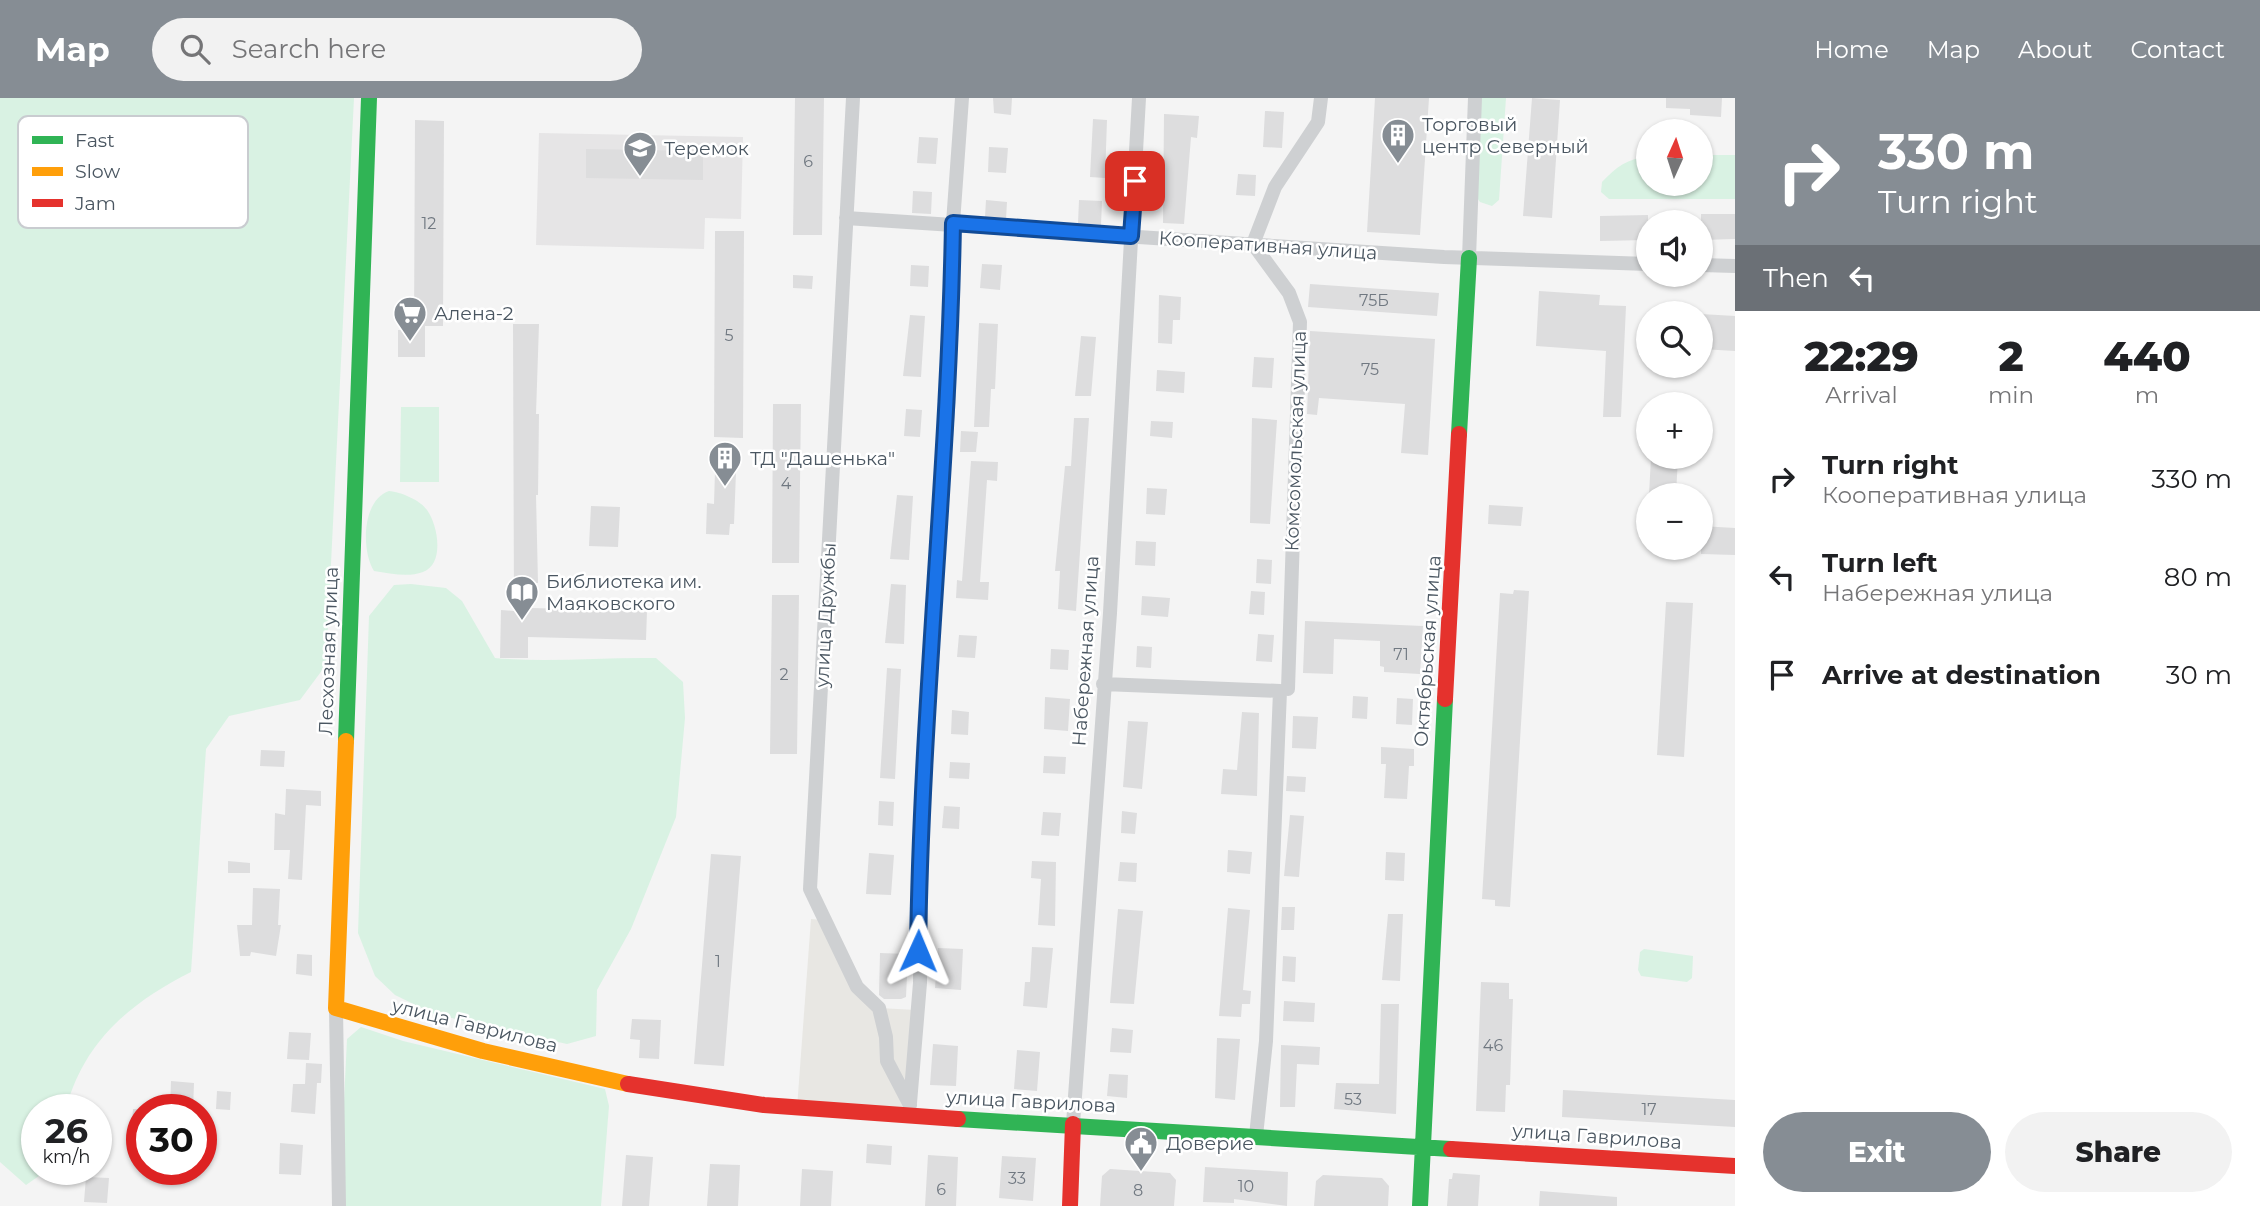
<!DOCTYPE html>
<html lang="en">
<head>
<meta charset="utf-8">
<style>
	:root { --surface:#fff; --page:#f2f2f2; --text:#202124; --muted:#757577; --accent:#868d94 }
	body { margin:0; font-family:Montserrat,sans-serif; background:var(--page); color:var(--text); height:100vh; display:flex; flex-direction:column; font-size:26px; white-space:nowrap }
	* { box-sizing:border-box; margin:0 }
	p { font-size:23px; color:var(--muted) }
	.icon { flex:none; width:38px; height:38px; fill:none; stroke:currentColor; stroke-width:2; stroke-linecap:round; stroke-linejoin:round }
	.map { position:relative; flex:1; overflow:hidden }
	.details { display:flex; flex-direction:column; background:var(--surface); width:525px }
	.details>* { flex:none }
	.hud { background:#868d94; color:#fff; overflow:hidden }
	.needle { width:46px; rotate:3deg }
	.tools { position:absolute; left:1636px; top:21px; display:grid; gap:14px }
	.tools a { display:grid; place-items:center; width:77px; height:77px; border-radius:50%; background:var(--surface); box-shadow:0 2px 5px #0004; font-size:35px }
	.speed { position:absolute; left:21px; top:996px; display:flex; gap:14px; font-size:35px; font-weight:700; text-align:center }
	.speed>* { display:grid; place-content:center; width:91px; height:91px; border-radius:50%; background:var(--surface); box-shadow:0 2px 5px #0004; line-height:1 }
	.speed small { font-size:18px; font-weight:400 }
	.speed .limit { border:10px solid #d22; background:#fff; color:#111 }
	.pin { position:absolute; display:grid; place-items:center; width:60px; height:60px; color:#fff; margin:-30px; border-radius:14px; box-shadow:0 4px 10px #0006 }
	.me { position:absolute; width:77px; margin:-38px; rotate:1deg; stroke-linejoin:round; filter:drop-shadow(0 0 5px #0008) }
	.turn { display:flex; align-items:center; gap:24px; height:147px; padding:0 28px; font-size:32px }
	.turn .icon { width:91px; height:91px; stroke-width:2.5 }
	.turn b { display:block; font-size:49px; line-height:60px }
	.then { display:flex; align-items:center; height:66px; padding:0 28px; background:#0003; gap:14px; font-size:26px }
	.eta { display:flex; justify-content:space-evenly; align-items:center; height:119px; text-align:center }
	.eta b { font-size:42px; font-weight:800; line-height:49px }
	.cta { display:flex; gap:14px; margin-top:auto; padding:14px 28px }
	.cta a { flex:1; height:80px; border-radius:42px; background:var(--accent); color:#fff; font-size:28px; font-weight:800; line-height:80px; text-align:center }
	.cta a+a { background:var(--page); color:var(--text) }
	ul { padding:0; list-style:none }
	li { display:flex; align-items:center; gap:21px; height:98px; padding:0 28px }
	li div { flex:1 }
	li b { display:block; font-size:26px }
	li em { font-style:normal }
	header { display:flex; align-items:center; gap:42px; box-sizing:border-box; height:98px; padding:0 35px; background:var(--accent); color:#fff }
	header strong { font-size:33px }
	nav { display:flex; gap:38px; margin-inline-start:auto; font-size:24px }
	.search { width:490px; height:63px; background:var(--page); display:flex; align-items:center; gap:18px; box-sizing:border-box; padding:0 24px; border-radius:38px; color:var(--muted); font-size:26px }
	main { display:flex; flex:1; min-height:0 }
	.map>svg:first-child { display:block }
	.commercial { fill:#e8e7e3 }
	.education { fill:#e6e5e6 }
	.green { fill:#d9f2e3 }
	.building { fill:#ddddde }
	.lines { fill:none; stroke-linecap:round; stroke-linejoin:round }
	.street { stroke:#ced0d2; stroke-width:14 }
	.fast { stroke:#30b455; stroke-width:16 }
	.slow { stroke:#ff9f0a; stroke-width:16 }
	.jam { stroke:#e5322d; stroke-width:16 }
	.route-casing { stroke:#114b97; stroke-width:18 }
	.route { stroke:#1a73e8; stroke-width:12 }
	.labels { text-anchor:middle; stroke-width:5; stroke-linejoin:round; paint-order:stroke }
	.number-label { font-size:16px; fill:#707881 }
	.poi-label { font-size:19px; fill:#4a5661; stroke:#fff; text-anchor:start }
	.street-label { font-size:19px; fill:#4a5661; stroke:#fff }
	.key { fill:#fff; stroke:#c9ccd0; stroke-width:2 }
	.key-label { font-size:19px; fill:#4a5661 }
</style>
</head>
<body>
<header>
<strong>Map</strong>
<div class="search"><svg class="icon" aria-label="search" viewBox="0 0 24 24"><circle cx="10" cy="10" r="6"/><path d="M15 15l6 6"/></svg>Search here</div>
<nav><a>Home</a><a>Map</a><a>About</a><a>Contact</a></nav>
</header>
<main>
<div class="map">
<svg width="1735" height="1108" viewBox="0 0 1735 1108">
	<rect width="100%" height="100%" fill="#f4f4f4"/>
	<path class="commercial" d="M811 821 823 822 857 889 879 910 916 912 909 1017 797 1010Z"/>
	<path class="education" d="M539 35 743 39 741 121 705 120 704 151 536 147Z"/>
	<path class="green" d="M0 0H354L326 567 300 602 229 618 206 651 191 874C130 905 84 943 66 1011L37 1012V1071H49L26 1087 0 1064Z
		M1480 0H1506L1499 102 1492 108 1480 104 1475 97Z
		M1701 57H1735V101H1609L1601 94 1602 84C1616 69 1628 60 1648 59V86H1701Z
		M401 309H439V384H400Z
		M389 393C401 394 420 402 427 412 438 427 445 466 423 474 407 480 390 475 374 473 361 452 362 402 389 393Z
		M411 486 446 490 462 503 495 560C549 565 602 559 656 560L683 584 685 620 676 719 631 831 597 892 596 938 567 946 434 916 395 897 375 878 358 835 369 518 394 487Z
		M1644 851 1693 858 1692 880 1687 884 1641 878 1638 872 1640 854Z
		M361 929 403 943 605 991 609 1008 601 1108H339L347 941Z"/>
	<path class="building" d="M795 0H824L822 137H793Z
		M993 0H1012L1011 17 994 15Z
		M1375 0H1429L1420 137 1367 134Z
		M1532 0 1560 2 1552 120 1523 118Z
		M1666 0H1722L1721 19 1690 17V11L1666 10Z
		M1265 13 1284 14 1282 50 1263 49Z
		M1164 16 1199 18 1197 40 1191 39 1184 126 1163 125Z
		M1093 21 1107 22 1105 80 1090 79Z
		M415 22 444 23 443 228H425V259H398V232H414Z
		M919 39 938 40 936 66 917 65Z
		M989 49 1008 50 1006 75 988 74Z
		M586 51 703 53V82L586 80Z
		M1238 76 1256 77 1255 98 1236 97Z
		M913 93 932 94 931 116 912 115Z
		M986 102 1007 104 1006 121 985 119Z
		M1079 102 1102 103 1101 127 1078 125Z
		M1701 116H1735V141L1701 142Z
		M1648 117V142L1600 143V118Z
		M715 133H744L743 340 714 339Z
		M982 166 1002 167 1000 192 980 190Z
		M911 167 929 168 928 189 910 188Z
		M793 177 813 178 812 191 793 190Z
		M1310 186 1439 195 1437 218 1308 209Z
		M1539 193 1600 197 1599 207 1626 208 1621 319H1603L1606 253 1536 248Z
		M1159 197 1181 199 1180 222H1173L1172 246 1158 245Z
		M1701 216 1735 218V253L1701 251Z
		M910 217 925 218 921 279 903 278Z
		M979 225 998 226 995 291H991L989 329H974Z
		M513 226H539L536 316H539L538 397H536L538 485H532L531 510 647 513 646 542 528 539V560H500L501 512 514 513Z
		M1310 233 1435 241 1428 357 1401 355 1405 306 1319 300 1317 317 1307 316Z
		M1081 238 1096 239 1091 298H1075Z
		M1254 259 1274 260 1272 290 1252 289Z
		M1157 272 1185 274 1184 295 1156 293Z
		M773 306H801L799 465H772Z
		M906 311 922 312 920 339 904 338Z
		M1074 320H1089L1076 513 1058 511 1060 473H1055L1065 368H1071Z
		M1252 320 1277 322 1270 426 1250 425Z
		M1151 323 1173 324 1172 340 1150 338Z
		M961 333 978 334 976 354H960Z
		M1651 359H1678L1676 397H1649Z
		M971 363 998 364 997 383 987 382 984 426 980 484H989L988 502 956 500 957 482 962 483Z
		M715 373 736 374 734 426H730L729 437 706 436 707 405 714 406Z
		M1147 390 1167 391 1165 417 1146 416Z
		M897 397 913 398 909 462 890 461Z
		M1489 407 1523 409 1521 428 1488 426Z
		M591 408 620 409 618 449 589 448Z
		M1701 428 1735 430V457L1701 456Z
		M1136 443 1156 444 1155 468 1135 467Z
		M1257 461 1272 462 1271 486 1256 485Z
		M891 486 906 487 904 546 885 545Z
		M1514 492 1529 493 1510 809 1495 808V802L1482 801 1500 495 1513 496Z
		M1251 493 1265 494 1264 517 1249 516Z
		M772 497H799L797 656H770Z
		M1142 498 1170 500 1168 519 1141 517Z
		M1666 504 1693 505 1684 659 1657 657Z
		M1305 523 1423 528 1420 576 1384 574V569L1380 568V543L1334 541 1333 576 1303 575Z
		M1258 536 1274 537 1272 564 1256 563Z
		M959 537 977 538 975 560 957 559Z
		M1137 548 1152 549 1151 570 1136 569Z
		M1051 551 1069 552 1068 572 1050 571Z
		M887 570 901 571 895 681 880 680Z
		M1353 598 1368 599 1367 621 1352 620Z
		M1045 599 1070 601 1068 633 1044 631Z
		M1397 600 1413 601 1412 627 1396 626Z
		M952 612 969 614 968 637 951 636Z
		M1242 614 1259 615 1257 698 1221 696 1223 671 1237 672Z
		M1293 618 1318 619 1316 651 1292 650Z
		M1128 623 1148 624 1142 691 1123 689Z
		M1381 649 1414 651V668H1409L1407 701 1384 700 1386 666H1381Z
		M261 652 285 653 284 669 260 668Z
		M1044 658 1066 659 1065 676 1043 675Z
		M950 664 970 665 969 681 949 680Z
		M1287 678 1306 679 1305 694 1286 693Z
		M286 691 321 693V708L306 707 302 782 288 781 290 752H274L275 715 285 717Z
		M879 703 894 704 893 728 878 727Z
		M944 708 960 709 959 731 942 730Z
		M1122 713 1137 715 1135 736 1121 735Z
		M1043 714 1061 715 1059 738 1041 737Z
		M1290 717 1304 718 1299 779 1284 778Z
		M1228 752 1252 754 1250 776 1227 774Z
		M1386 754 1405 755 1404 783 1385 782Z
		M869 755 894 757 891 797 866 796Z
		M711 756 741 758 724 968 694 966Z
		M228 763 250 765V775H228Z
		M1032 763 1056 764 1055 828 1038 827 1041 781 1031 780Z
		M1120 764 1137 765 1136 784 1118 783Z
		M253 790 280 791 278 827H281L276 858 251 854 250 858H240L237 827H252Z
		M1282 809H1295L1294 832H1281Z
		M1228 810 1250 812 1243 892 1251 893 1250 906H1242L1241 919 1219 918Z
		M1118 811 1143 813 1134 906 1110 905Z
		M1388 816H1403L1400 883 1382 882Z
		M1032 849 1053 850 1047 910 1023 908 1025 884H1030Z
		M938 850 963 851 961 892 935 890Z
		M880 855 908 856 906 899 901 901H884L879 897Z
		M297 856 312 857V878L296 876Z
		M1283 858 1296 859 1295 884 1282 883Z
		M1481 884 1509 885V901H1513L1510 987H1506L1505 1014 1476 1013Z
		M1284 903 1315 905 1314 924 1283 923Z
		M1381 906H1399L1396 1016 1334 1011 1336 985 1379 986Z
		M632 921 661 922 659 961 639 960 640 942 630 941Z
		M1112 930 1133 932 1131 955 1110 954Z
		M289 934 311 935 309 962 287 961Z
		M1217 940 1240 941 1235 1002 1215 1000Z
		M933 946 958 948 956 988 930 987Z
		M1281 947 1320 949 1319 967 1297 966 1295 1009H1280Z
		M1017 952 1040 954 1037 993 1014 991Z
		M306 965 322 966 321 985H317L315 1016 291 1014 293 986H305Z
		M1109 976 1128 977 1127 1000 1107 998Z
		M171 983 194 985 193 1012H170Z
		M1563 992 1735 1002V1029L1562 1019Z
		M217 993 231 994 230 1012 216 1011Z
		M133 1011H142V1047H130Z
		M280 1045 303 1047 301 1077 279 1076Z
		M867 1046 892 1048 891 1067 866 1065Z
		M626 1057 653 1059 649 1108H622Z
		M928 1057 958 1059 956 1108H925Z
		M1002 1058 1036 1060 1033 1103 999 1100Z
		M710 1066 740 1067 738 1108H707Z
		M1205 1069 1288 1074 1287 1108 1234 1101V1105L1203 1104Z
		M802 1071 833 1073 831 1108H800Z
		M1110 1071 1170 1075 1176 1082 1174 1108H1100L1102 1078Z
		M1453 1075 1480 1077 1478 1108H1447L1449 1081H1452Z
		M1323 1077 1382 1080 1389 1088 1388 1108H1314L1316 1083Z
		M86 1079 109 1080 107 1105 84 1104Z
		M1540 1093 1617 1099V1108H1539Z"/>
	<g class="lines">
		<path class="street" d="M853 0 810 791 857 889 879 910 886 939 887 963 910 1007
			M846 120 1444 159 1648 166
			M1469 160 1475 0
			M1701 167 1735 168
			M1103 586 1280 593 1266 943 1256 1038
			M1288 591 1300 224 1289 195 1253 146 1275 89 1318 24 1321 0
			M336 910 339 1108
			M910 1005 920 885 922 718 929 578 949 297 953 125 962 0
			M1073 1026 1110 515 1139 0"/>
		<path class="fast" d="M1459 336 1469 160
			M346 643 369 0
			M958 1021 1451 1051
			M1420 1108 1445 601"/>
		<path class="slow" d="M346 643 336 910 483 953 628 986"/>
		<path class="jam" d="M1445 601 1459 336
			M628 986 764 1007 958 1021
			M1451 1051 1735 1068
			M1070 1108 1073 1026"/>
	</g>
	<g class="lines">
		<defs>
			<path id="route" d="M918 853C921 610 949 368 953 125L1131 138 1135 83"/>
		</defs>
		<use href="#route" class="route-casing"/>
		<use href="#route" class="route"/>
	</g>
	<defs>
		<symbol id="building-pin" viewBox="-11 -11 22 30"><path d="M0 17L-7.5 6A9.5 9.5 0 1 1 7.5 6Z" fill="#868d94" stroke="#fff"/><path d="M-4-6H4V6H1V3H-1V6H-4ZM-2.5-4.3h1.7v1.8h-1.7ZM.8-4.3h1.7v1.8H.8ZM-2.5-1h1.7V.8h-1.7ZM.8-1h1.7V.8H.8Z" fill="#fff"/></symbol>
		<symbol id="school-pin" viewBox="-11 -11 22 30"><path d="M0 17L-7.5 6A9.5 9.5 0 1 1 7.5 6Z" fill="#868d94" stroke="#fff"/><path d="M0-5L7-2L0 1L-7-2ZM-4 1L0 2.5L4 1V4Q0 6-4 4Z" fill="#fff"/></symbol>
		<symbol id="supermarket-pin" viewBox="-11 -11 22 30"><path d="M0 17L-7.5 6A9.5 9.5 0 1 1 7.5 6Z" fill="#868d94" stroke="#fff"/><path d="M-6-5.5h2.5l.6 2H6L4.5 2H-2.5L-4.4-4H-6ZM-1.5 3.2a1.3 1.3 0 1 0 .1 0ZM3 3.2a1.3 1.3 0 1 0 .1 0Z" fill="#fff"/></symbol>
		<symbol id="library-pin" viewBox="-11 -11 22 30"><path d="M0 17L-7.5 6A9.5 9.5 0 1 1 7.5 6Z" fill="#868d94" stroke="#fff"/><path d="M-6-4Q-3-5.5-.7-3.5V5Q-3 3-6 4ZM6-4Q3-5.5 .7-3.5V5Q3 3 6 4Z" fill="#fff"/></symbol>
		<symbol id="civic-pin" viewBox="-11 -11 22 30"><path d="M0 17L-7.5 6A9.5 9.5 0 1 1 7.5 6Z" fill="#868d94" stroke="#fff"/><path d="M-.6-6.5H3V-4.5H.6V-3L4-1V1h2V6H-6V1h2V-1L-.6-3ZM-1.2 2.5V6h2.4V2.5Z" fill="#fff"/></symbol>
	</defs>
	<g fill-rule="evenodd">
		<use href="#building-pin" x="1379" y="18" width="38" height="52"/>
		<use href="#school-pin" x="621" y="31" width="38" height="52"/>
		<use href="#supermarket-pin" x="391" y="196" width="38" height="52"/>
		<use href="#building-pin" x="706" y="341" width="38" height="52"/>
		<use href="#library-pin" x="503" y="475" width="38" height="52"/>
		<use href="#civic-pin" x="1122" y="1026" width="38" height="52"/>
	</g>
	<g class="labels">
		<g class="number-label">
			<text x="808" y="69">6</text>
			<text x="429" y="131">12</text>
			<text x="1374" y="208">75Б</text>
			<text x="729" y="243">5</text>
			<text x="1370" y="277">75</text>
			<text x="786" y="391">4</text>
			<text x="1401" y="562">71</text>
			<text x="784" y="582">2</text>
			<text x="718" y="869">1</text>
			<text x="1493" y="953">46</text>
			<text x="1353" y="1007">53</text>
			<text x="1649" y="1017">17</text>
			<text x="1017" y="1086">33</text>
			<text x="1246" y="1094">10</text>
			<text x="941" y="1097">6</text>
			<text x="1138" y="1098">8</text>
		</g>
		<g class="poi-label">
			<text x="1422" y="33">Торговый<tspan x="1422" dy="22">центр Северный</tspan></text>
			<text x="664" y="57">Теремок</text>
			<text x="434" y="222">Алена-2</text>
			<text x="750" y="367">ТД "Дашенька"</text>
			<text x="546" y="490">Библиотека им.<tspan x="546" dy="22">Маяковского</tspan></text>
			<text x="1166" y="1052">Доверие</text>
		</g>
		<g class="street-label">
			<text transform="translate(1268 147) rotate(4)" y="7">Кооперативная улица</text>
			<text transform="translate(1295 343) rotate(-88)" y="7">Комсомольская улица</text>
			<text transform="translate(825 517) rotate(-87)" y="7">улица Дружбы</text>
			<text transform="translate(328 553) rotate(-88)" y="7">Лесхозная улица</text>
			<text transform="translate(1085 553) rotate(-86)" y="7">Набережная улица</text>
			<text transform="translate(1427 553) rotate(-86)" y="7">Октябрьская улица</text>
			<text transform="translate(475 927) rotate(14)" y="7">улица Гаврилова</text>
			<text transform="translate(1031 1003) rotate(3)" y="7">улица Гаврилова</text>
			<text transform="translate(1597 1038) rotate(4)" y="7">улица Гаврилова</text>
		</g>
	</g>
	<rect x="18" y="18" width="230" height="112" rx="10" class="key"/>
	<rect x="32" y="38" width="31" height="8" fill="#30b455"/>
	<rect x="32" y="69" width="31" height="9" fill="#ff9f0a"/>
	<rect x="32" y="101" width="31" height="8" fill="#e5322d"/>
	<g class="key-label">
		<text x="75" y="49">Fast</text>
		<text x="75" y="80">Slow</text>
		<text x="75" y="112">Jam</text>
	</g>
</svg>
<div class="tools">
<a><svg class="needle" viewBox="-14 -14 28 28"><path d="M0-13l5 13h-10z" fill="#e53935"/><path d="M0 13l5-13h-10z" fill="#757577"/></svg></a>
<a><svg class="icon" aria-label="sound" viewBox="0 0 24 24"><path d="M4 9h4l5-4v14l-5-4H4zM17 9q2 3 0 6"/></svg></a>
<a><svg class="icon" aria-label="search" viewBox="0 0 24 24"><circle cx="10" cy="10" r="6"/><path d="M15 15l6 6"/></svg></a>
<a>+</a>
<a>−</a>
</div>
<div class="speed"><div>26<small>km/h</small></div><div class="limit">30</div></div>
<div class="pin" style="left:1135px;top:83px;background:#d93025"><svg class="icon" aria-label="arrive" viewBox="0 0 24 24"><path d="M6 21V4h12l-3 4 3 4H6"/></svg></div>
<svg class="me" style="left:918px;top:853px" viewBox="-20 -20 40 40"><path d="M0-17L14 15 0 8-14 15z" fill="#1a73e8" stroke="#fff" stroke-width="4"/></svg>
</div>
<section class="details">
<div class="hud">
<div class="turn"><svg class="icon" aria-label="right" viewBox="0 0 24 24"><path d="M7 20v-9h11M14 6l5 5-5 5"/></svg><div><b>330 m</b>Turn right</div></div>
<div class="then">Then<svg class="icon" aria-label="left" viewBox="0 0 24 24"><path d="M17 20v-9H6M10 6l-5 5 5 5"/></svg></div>
</div>
<div class="eta">
<div><b>22:29</b><p>Arrival</p></div>
<div><b>2</b><p>min</p></div>
<div><b>440</b><p>m</p></div>
</div>
<ul>
<li><svg class="icon" aria-label="right" viewBox="0 0 24 24"><path d="M7 20v-9h11M14 6l5 5-5 5"/></svg><div><b>Turn right</b><p>Кооперативная улица</p></div><em>330 m</em></li>
<li><svg class="icon" aria-label="left" viewBox="0 0 24 24"><path d="M17 20v-9H6M10 6l-5 5 5 5"/></svg><div><b>Turn left</b><p>Набережная улица</p></div><em>80 m</em></li>
<li><svg class="icon" aria-label="arrive" viewBox="0 0 24 24"><path d="M6 21V4h12l-3 4 3 4H6"/></svg><div><b>Arrive at destination</b></div><em>30 m</em></li>
</ul>
<div class="cta"><a>Exit</a><a>Share</a></div>
</section>
</main>
</body>
</html>
